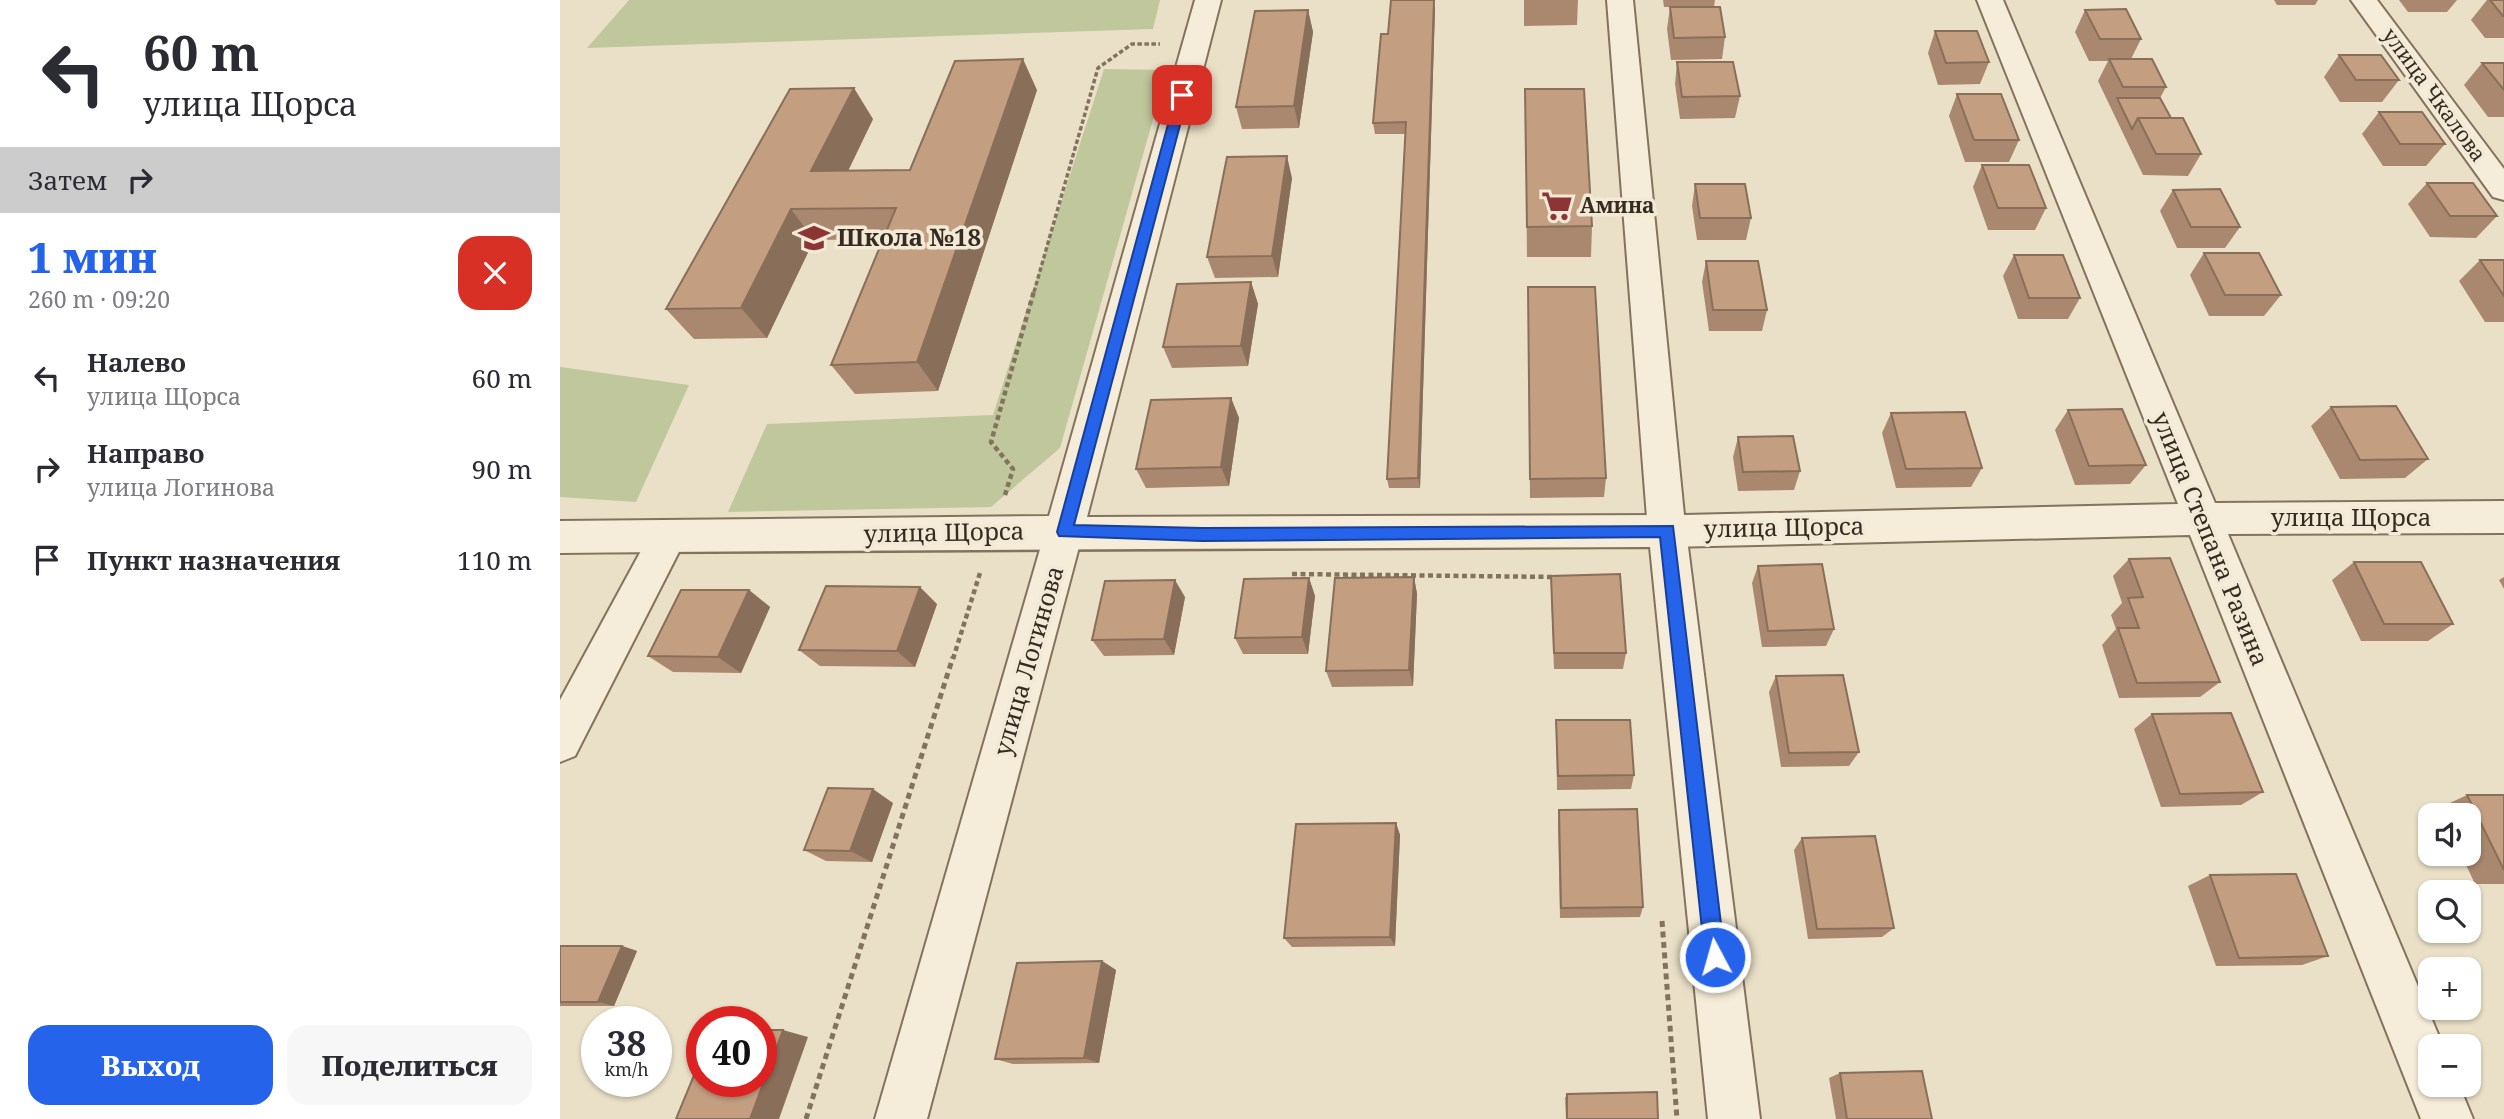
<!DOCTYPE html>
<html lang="ru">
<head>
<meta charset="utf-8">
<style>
	:root { --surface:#fff; --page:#f7f7f7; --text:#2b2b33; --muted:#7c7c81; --accent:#2563eb }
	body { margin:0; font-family:"Noto Serif",serif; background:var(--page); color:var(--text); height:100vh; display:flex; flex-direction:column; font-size:26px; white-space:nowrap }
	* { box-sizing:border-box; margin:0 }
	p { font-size:23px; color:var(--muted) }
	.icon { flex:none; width:38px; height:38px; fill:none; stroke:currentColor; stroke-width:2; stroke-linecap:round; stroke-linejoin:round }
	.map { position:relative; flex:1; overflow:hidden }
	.panel { display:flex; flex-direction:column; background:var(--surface); width:560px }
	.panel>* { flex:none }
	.guide { background:#fff; color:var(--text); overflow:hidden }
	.fabs { position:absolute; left:1858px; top:803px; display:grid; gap:14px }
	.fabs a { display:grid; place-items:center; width:63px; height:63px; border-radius:14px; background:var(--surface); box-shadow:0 2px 5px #0004; font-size:35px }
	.speed { position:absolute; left:21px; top:1006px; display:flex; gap:14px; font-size:35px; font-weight:700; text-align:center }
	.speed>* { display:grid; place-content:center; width:91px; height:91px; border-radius:50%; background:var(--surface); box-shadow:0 2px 5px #0004; line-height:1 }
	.speed small { font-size:18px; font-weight:400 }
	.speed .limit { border:10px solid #d22; background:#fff; color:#111 }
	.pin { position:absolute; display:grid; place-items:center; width:60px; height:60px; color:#fff; margin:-30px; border-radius:14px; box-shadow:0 4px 10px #0006 }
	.me { position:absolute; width:77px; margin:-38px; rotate:354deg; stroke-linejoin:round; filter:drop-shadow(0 0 5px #0008) }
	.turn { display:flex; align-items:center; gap:24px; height:147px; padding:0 28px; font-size:32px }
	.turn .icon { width:91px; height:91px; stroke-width:2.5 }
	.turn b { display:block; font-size:49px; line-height:60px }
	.then { display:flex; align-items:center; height:66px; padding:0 28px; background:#0003; gap:14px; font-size:26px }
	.round { display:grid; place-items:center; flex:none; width:74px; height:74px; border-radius:21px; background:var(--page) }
	.overview { display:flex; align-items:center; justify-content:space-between; height:119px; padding:0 28px }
	h1 { font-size:42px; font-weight:800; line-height:52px; color:var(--accent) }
	.primary-button { display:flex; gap:14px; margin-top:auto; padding:14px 28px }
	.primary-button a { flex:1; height:80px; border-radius:21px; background:var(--accent); color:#fff; font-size:28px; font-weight:800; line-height:80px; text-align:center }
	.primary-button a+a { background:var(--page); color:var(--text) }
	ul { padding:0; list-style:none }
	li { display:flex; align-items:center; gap:21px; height:91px; padding:0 28px }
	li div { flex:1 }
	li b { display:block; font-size:26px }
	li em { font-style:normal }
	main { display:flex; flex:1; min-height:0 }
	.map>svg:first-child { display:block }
	.green { fill:#c1c79c }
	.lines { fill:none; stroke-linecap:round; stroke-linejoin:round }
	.minor-casing { stroke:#83735e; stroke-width:4 }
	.tertiary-casing { stroke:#83735e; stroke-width:4 }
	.path-far2 { stroke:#83735e; stroke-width:3.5; stroke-dasharray:4.5 2.5; stroke-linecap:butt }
	.path-far1 { stroke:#83735e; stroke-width:4.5; stroke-dasharray:5 3.5; stroke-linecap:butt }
	.path { stroke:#83735e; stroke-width:5; stroke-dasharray:6 4.5; stroke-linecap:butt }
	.minor { fill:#f5edd9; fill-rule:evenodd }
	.tertiary { fill:#f5edd9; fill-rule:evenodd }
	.wall { fill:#a9886f }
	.shaded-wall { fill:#896f5a }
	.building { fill:#c49e81; stroke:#896f5a; stroke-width:2 }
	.route { fill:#2563eb; stroke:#184099; stroke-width:2 }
	.labels { text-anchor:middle; stroke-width:7; stroke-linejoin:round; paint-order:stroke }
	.far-street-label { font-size:21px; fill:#352b20; stroke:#f2ead6 }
	.far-poi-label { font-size:21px; font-weight:bold; fill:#352b20; stroke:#f2ead6; text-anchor:start }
	.poi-label { font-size:24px; font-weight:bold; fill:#352b20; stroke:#f2ead6; text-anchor:start }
	.street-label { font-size:24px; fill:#352b20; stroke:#f2ead6 }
</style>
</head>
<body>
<main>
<section class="panel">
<div class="guide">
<div class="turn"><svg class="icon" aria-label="left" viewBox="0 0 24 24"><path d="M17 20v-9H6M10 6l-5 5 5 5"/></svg><div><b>60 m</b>улица Щорса</div></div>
<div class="then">Затем<svg class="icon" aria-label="right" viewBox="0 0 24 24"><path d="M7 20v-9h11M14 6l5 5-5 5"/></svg></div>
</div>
<div class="overview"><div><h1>1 мин</h1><p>260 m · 09:20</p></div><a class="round" style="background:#d93025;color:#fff"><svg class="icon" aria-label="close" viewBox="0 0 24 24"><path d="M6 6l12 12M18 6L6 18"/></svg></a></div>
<ul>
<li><svg class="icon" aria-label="left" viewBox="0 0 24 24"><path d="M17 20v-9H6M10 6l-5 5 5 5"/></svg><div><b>Налево</b><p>улица Щорса</p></div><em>60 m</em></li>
<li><svg class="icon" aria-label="right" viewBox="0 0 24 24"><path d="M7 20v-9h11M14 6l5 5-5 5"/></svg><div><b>Направо</b><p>улица Логинова</p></div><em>90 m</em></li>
<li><svg class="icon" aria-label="arrive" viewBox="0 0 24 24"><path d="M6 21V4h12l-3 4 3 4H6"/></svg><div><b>Пункт назначения</b></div><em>110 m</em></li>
</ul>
<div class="primary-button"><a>Выход</a><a>Поделиться</a></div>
</section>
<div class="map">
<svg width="1944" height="1119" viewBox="0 0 1944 1119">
	<rect width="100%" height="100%" fill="#eae0c7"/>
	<path class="green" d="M69 0H600L593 29 27 48Z
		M544 69 607 70 500 448 431 507 168 512 207 424 433 415Z
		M0 367 129 385 76 502 0 497Z"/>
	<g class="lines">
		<defs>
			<path id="minor" d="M1047 0H1073L1124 515 1618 504 1417 0H1443L1655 503 1944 501V533L1668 534 1883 1046H1871V1085H1899L1913 1119H1861L1630 535 1107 547 1094 542 1088 531Z
				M1791 0H1817L1944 169V200L1933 197Z
				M504 516 517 521 523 532 367 1119H315L485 532 491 521Z
				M108 520 121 525 127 536 15 756 0 762V700L95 525Z"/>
			<path id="tertiary" d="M635 0H661L527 517 1107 515 1120 520 1126 531 1200 1119H1148L1090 547C726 549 363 549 0 553V521L489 516Z"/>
		</defs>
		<use href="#minor" class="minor-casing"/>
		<use href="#tertiary" class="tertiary-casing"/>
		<path class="path-far2" d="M474 292 538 68 572 44H600"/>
		<path class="path-far1" d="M445 495 453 469 431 442 474 291
			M732 574 996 577
			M393 659 420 573"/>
		<path class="path" d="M1102 921 1117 1119
			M246 1119 393 657"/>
		<use href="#minor" class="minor"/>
		<use href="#tertiary" class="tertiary"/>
	</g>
	<path class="wall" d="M964 0H1018L1017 25 964 26Z
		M1103 0H1155L1154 7 1165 37 1162 59 1111 60 1107 29 1110 7H1125H1104Z
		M1714 0H1758L1755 5H1717Z
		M1839 0H1897L1887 12H1848Z
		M1927 0H1944V38H1925L1911 20Z
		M875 9 860 488H829L827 479 845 134H815L813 123 828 34Z
		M748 10 753 32 739 128 682 129 676 107Z
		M1525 10 1581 39 1571 59 1606 87 1600 98 1611 118 1641 154 1628 176 1583 175 1538 81 1548 61H1529L1515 32Z
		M1375 31 1429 62 1420 84 1378 85 1368 53Z
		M1779 55 1839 80 1822 102H1780L1764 77Z
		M1117 62 1180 96 1175 118 1120 119 1115 84Z
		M1922 63H1944V117H1928L1904 85Z
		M965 89 1032 226 1031 257H967Z
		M477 90 378 391 295 394 271 365 323 239 254 240 207 338 134 339 106 309 313 119 288 171 350 170Z
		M1397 94 1459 140 1449 162H1405L1389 116Z
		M1819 112 1885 144 1866 166H1823L1802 134Z
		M1422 165 1486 208 1475 230H1428L1413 187Z
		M732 178 718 277 655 278 647 257Z
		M1867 183 1937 216 1916 238 1870 237 1848 204Z
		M1135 184 1191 218 1186 240H1137L1132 206Z
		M1613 190 1680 227 1665 248H1617L1600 211Z
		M1644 253 1721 295 1704 316H1649L1630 275Z
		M1454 255 1520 298 1508 319H1458L1443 276Z
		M1920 260H1944V322H1925L1899 281Z
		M1146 261 1207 310 1202 331H1149L1142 282Z
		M691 282 698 304 688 366 612 368 603 347Z
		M968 287 1046 478 1044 497 970 498Z
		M671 398 679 418 669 486 586 488 576 469Z
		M1771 407 1868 459 1845 478 1780 479 1751 426Z
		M1508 410 1586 465 1570 484 1515 485 1495 430Z
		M1331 413 1422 468 1411 487 1336 488 1322 433Z
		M1178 437 1240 471 1234 490 1178 491 1173 457Z
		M1569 559 1660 682 1640 697 1559 698 1542 645 1556 629 1551 615 1562 603 1553 576Z
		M1794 562 1893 624 1868 641H1801L1772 580Z
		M1198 566 1274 629 1266 646 1202 647 1192 583Z
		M991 576 1066 653 1063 669H994L991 593Z
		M854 577 857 594 853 686 772 687 766 671Z
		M1944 577V589L1939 580Z
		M749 578 755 596 748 654H683L675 638Z
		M189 590 210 607 181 673 113 672 88 656Z
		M625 597 614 655 544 656 532 640Z
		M377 604 355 667 260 666 239 650Z
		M1216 676 1299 752 1289 766 1221 767 1209 692Z
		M1592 714 1703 792 1681 805 1601 807 1574 729Z
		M996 720 1074 775 1071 789 997 790Z
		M1907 795H1944V884H1915L1901 854H1909V816H1883L1879 808Z
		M333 803 312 862 266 861 244 850Z
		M999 810 1083 907 1080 917 1000 918 998 823Z
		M836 823 840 835 835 946 732 947 724 938Z
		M1242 838 1334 928 1322 937 1248 939 1234 850Z
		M1650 875 1768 956 1742 965 1656 966 1628 886Z
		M0 946H62L77 951 54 1006H0Z
		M542 961 556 970 539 1063 453 1064 435 1059Z
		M1280 1073 1372 1119H1276L1269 1078Z
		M1007 1094 1098 1119H1006L1005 1098Z"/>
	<path class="shaded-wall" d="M874 0 875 9 860 488 858 478Z
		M748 10 753 32 739 128 734 106Z
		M463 59 477 90 378 391 357 362Z
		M294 88 313 119 273 202 251 171Z
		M727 156 732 178 718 277 712 256Z
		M231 209 254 240 207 338 181 308Z
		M691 282 698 304 688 366 681 346Z
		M671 398 679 418 669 486 661 467Z
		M854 577 857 594 853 686 849 670Z
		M749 578 755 596 748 654 742 637Z
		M615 580 625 597 614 655 604 639Z
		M360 587 377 604 355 667 337 651Z
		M189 590 210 607 181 673 158 657Z
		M313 789 333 803 312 862 290 851Z
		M836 823 840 835 835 946 830 937Z
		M62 946 77 951 54 1006 38 1002Z
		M542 961 556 970 539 1063 524 1058Z
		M223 1030 248 1037 219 1119H190Z"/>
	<path class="building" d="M831 0H874L858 478 827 479 846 122 813 123 821 34H828Z
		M1930 0H1944V16H1943Z
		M1110 7H1160L1165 37 1114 38Z
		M1566 9 1581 39H1540L1525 10Z
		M748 10 734 106 676 107 695 11Z
		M1375 31H1417L1429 62 1386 63Z
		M1779 55H1821L1839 80H1796Z
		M463 59 357 362 271 365 336 208 231 209 181 308 106 309 230 89 294 88 251 171 350 170 395 61Z
		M1549 59H1592L1606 87H1563Z
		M1117 62H1173L1180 96 1122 97Z
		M1922 63H1944V90Z
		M965 89H1024L1032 226 967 227Z
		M1397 94H1441L1459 140H1414Z
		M1557 98H1600L1611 118H1578L1572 129Z
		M1819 112H1862L1885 144H1840Z
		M1578 118H1623L1641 154H1596Z
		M727 156 712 256 647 257 667 157Z
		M1422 165H1469L1486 208H1438Z
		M1867 183H1913L1937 216H1890Z
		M1135 184H1185L1191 218H1140Z
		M1660 189 1680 227H1631L1613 190Z
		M1644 253H1699L1721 295H1665Z
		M1454 255H1503L1520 298H1469Z
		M1920 260H1944V296Z
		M1146 261H1198L1207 310H1153Z
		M691 282 681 346 603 347 617 284Z
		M968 287H1035L1046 478 970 479Z
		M671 398 661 467 576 469 591 400Z
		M1836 406 1868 459 1800 460 1771 407Z
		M1562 409 1586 465 1529 466 1508 410Z
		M1405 412 1422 468 1346 469 1331 413Z
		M1233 436 1240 471 1183 472 1178 437Z
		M1610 558 1660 682 1577 683 1558 628H1579L1568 598 1583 597 1569 559Z
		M1794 562H1861L1893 624H1824Z
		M1262 564 1274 629 1208 631 1198 566Z
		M1060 574 1066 653H994L991 576Z
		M854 577 849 670 766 671 775 578Z
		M749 578 742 637 675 638 684 579Z
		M615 580 604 639 532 640 545 581Z
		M266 586 360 587 337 651 239 650Z
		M121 590H189L158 657 88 656Z
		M1283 675 1299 752 1229 753 1216 676Z
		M1671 713 1703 792 1620 794 1592 714Z
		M996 720H1070L1074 775 998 776Z
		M268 788 313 789 290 851 244 850Z
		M1907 795H1944V870Z
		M1077 809 1083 907 1001 908 999 810Z
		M836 823 830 937 724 938 736 824Z
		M1315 836 1334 928 1257 929 1242 838Z
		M1736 874 1768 956 1679 958 1650 875Z
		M0 946H62L38 1002H0Z
		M542 961 524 1058 435 1059 457 963Z
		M201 1030H223L190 1119H116L142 1056V1082H201Z
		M1362 1071 1372 1119H1287L1280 1073Z
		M1097 1092 1098 1119H1007V1094Z"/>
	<path class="route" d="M622 92 628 95 514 525 642 528 1113 526 1165 957 1162 964 1155 967 1148 964 1145 957 1100 537 642 541 499 536 497 532 616 95Z"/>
	<defs>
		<symbol id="supermarket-bare" viewBox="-9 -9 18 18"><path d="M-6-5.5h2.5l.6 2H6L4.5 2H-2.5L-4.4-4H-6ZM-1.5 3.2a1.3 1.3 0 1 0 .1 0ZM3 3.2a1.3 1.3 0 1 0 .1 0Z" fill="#8c3534" stroke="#f2ead6" stroke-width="2.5" paint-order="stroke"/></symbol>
		<symbol id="school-bare" viewBox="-9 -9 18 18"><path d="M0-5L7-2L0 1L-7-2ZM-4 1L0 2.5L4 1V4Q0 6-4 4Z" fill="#8c3534" stroke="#f2ead6" stroke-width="2.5" paint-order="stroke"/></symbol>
	</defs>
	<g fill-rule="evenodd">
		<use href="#supermarket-bare" x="975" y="184" width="44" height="44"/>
		<use href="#school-bare" x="232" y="216" width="44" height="44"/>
	</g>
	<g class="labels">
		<g class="far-street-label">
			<text transform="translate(1874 95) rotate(54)" y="7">улица Чкалова</text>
		</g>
		<g class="far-poi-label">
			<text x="1020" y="213">Амина</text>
		</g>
		<g class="poi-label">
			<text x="277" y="246">Школа №18</text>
		</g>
		<g class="street-label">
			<text x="1791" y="526">улица Щорса</text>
			<text transform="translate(1224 528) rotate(-1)" y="8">улица Щорса</text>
			<text transform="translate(384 533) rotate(-1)" y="8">улица Щорса</text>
			<text transform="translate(1650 539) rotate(68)" y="8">улица Степана Разина</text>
			<text transform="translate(469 661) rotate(-74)" y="8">улица Логинова</text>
		</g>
	</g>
</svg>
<div class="fabs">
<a><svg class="icon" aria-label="sound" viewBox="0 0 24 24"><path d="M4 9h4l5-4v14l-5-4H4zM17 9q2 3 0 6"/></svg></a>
<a><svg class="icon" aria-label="search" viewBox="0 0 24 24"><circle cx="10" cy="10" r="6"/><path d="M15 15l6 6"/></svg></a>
<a>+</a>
<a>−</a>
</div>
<div class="speed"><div>38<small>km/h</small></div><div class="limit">40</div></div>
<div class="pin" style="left:622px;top:95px;background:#d93025"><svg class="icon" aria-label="arrive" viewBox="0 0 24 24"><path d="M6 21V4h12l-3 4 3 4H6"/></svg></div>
<svg class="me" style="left:1155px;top:957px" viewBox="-20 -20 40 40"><circle r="17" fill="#2563eb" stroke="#fff" stroke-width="3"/><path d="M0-11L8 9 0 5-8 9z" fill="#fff"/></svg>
</div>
</main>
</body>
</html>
